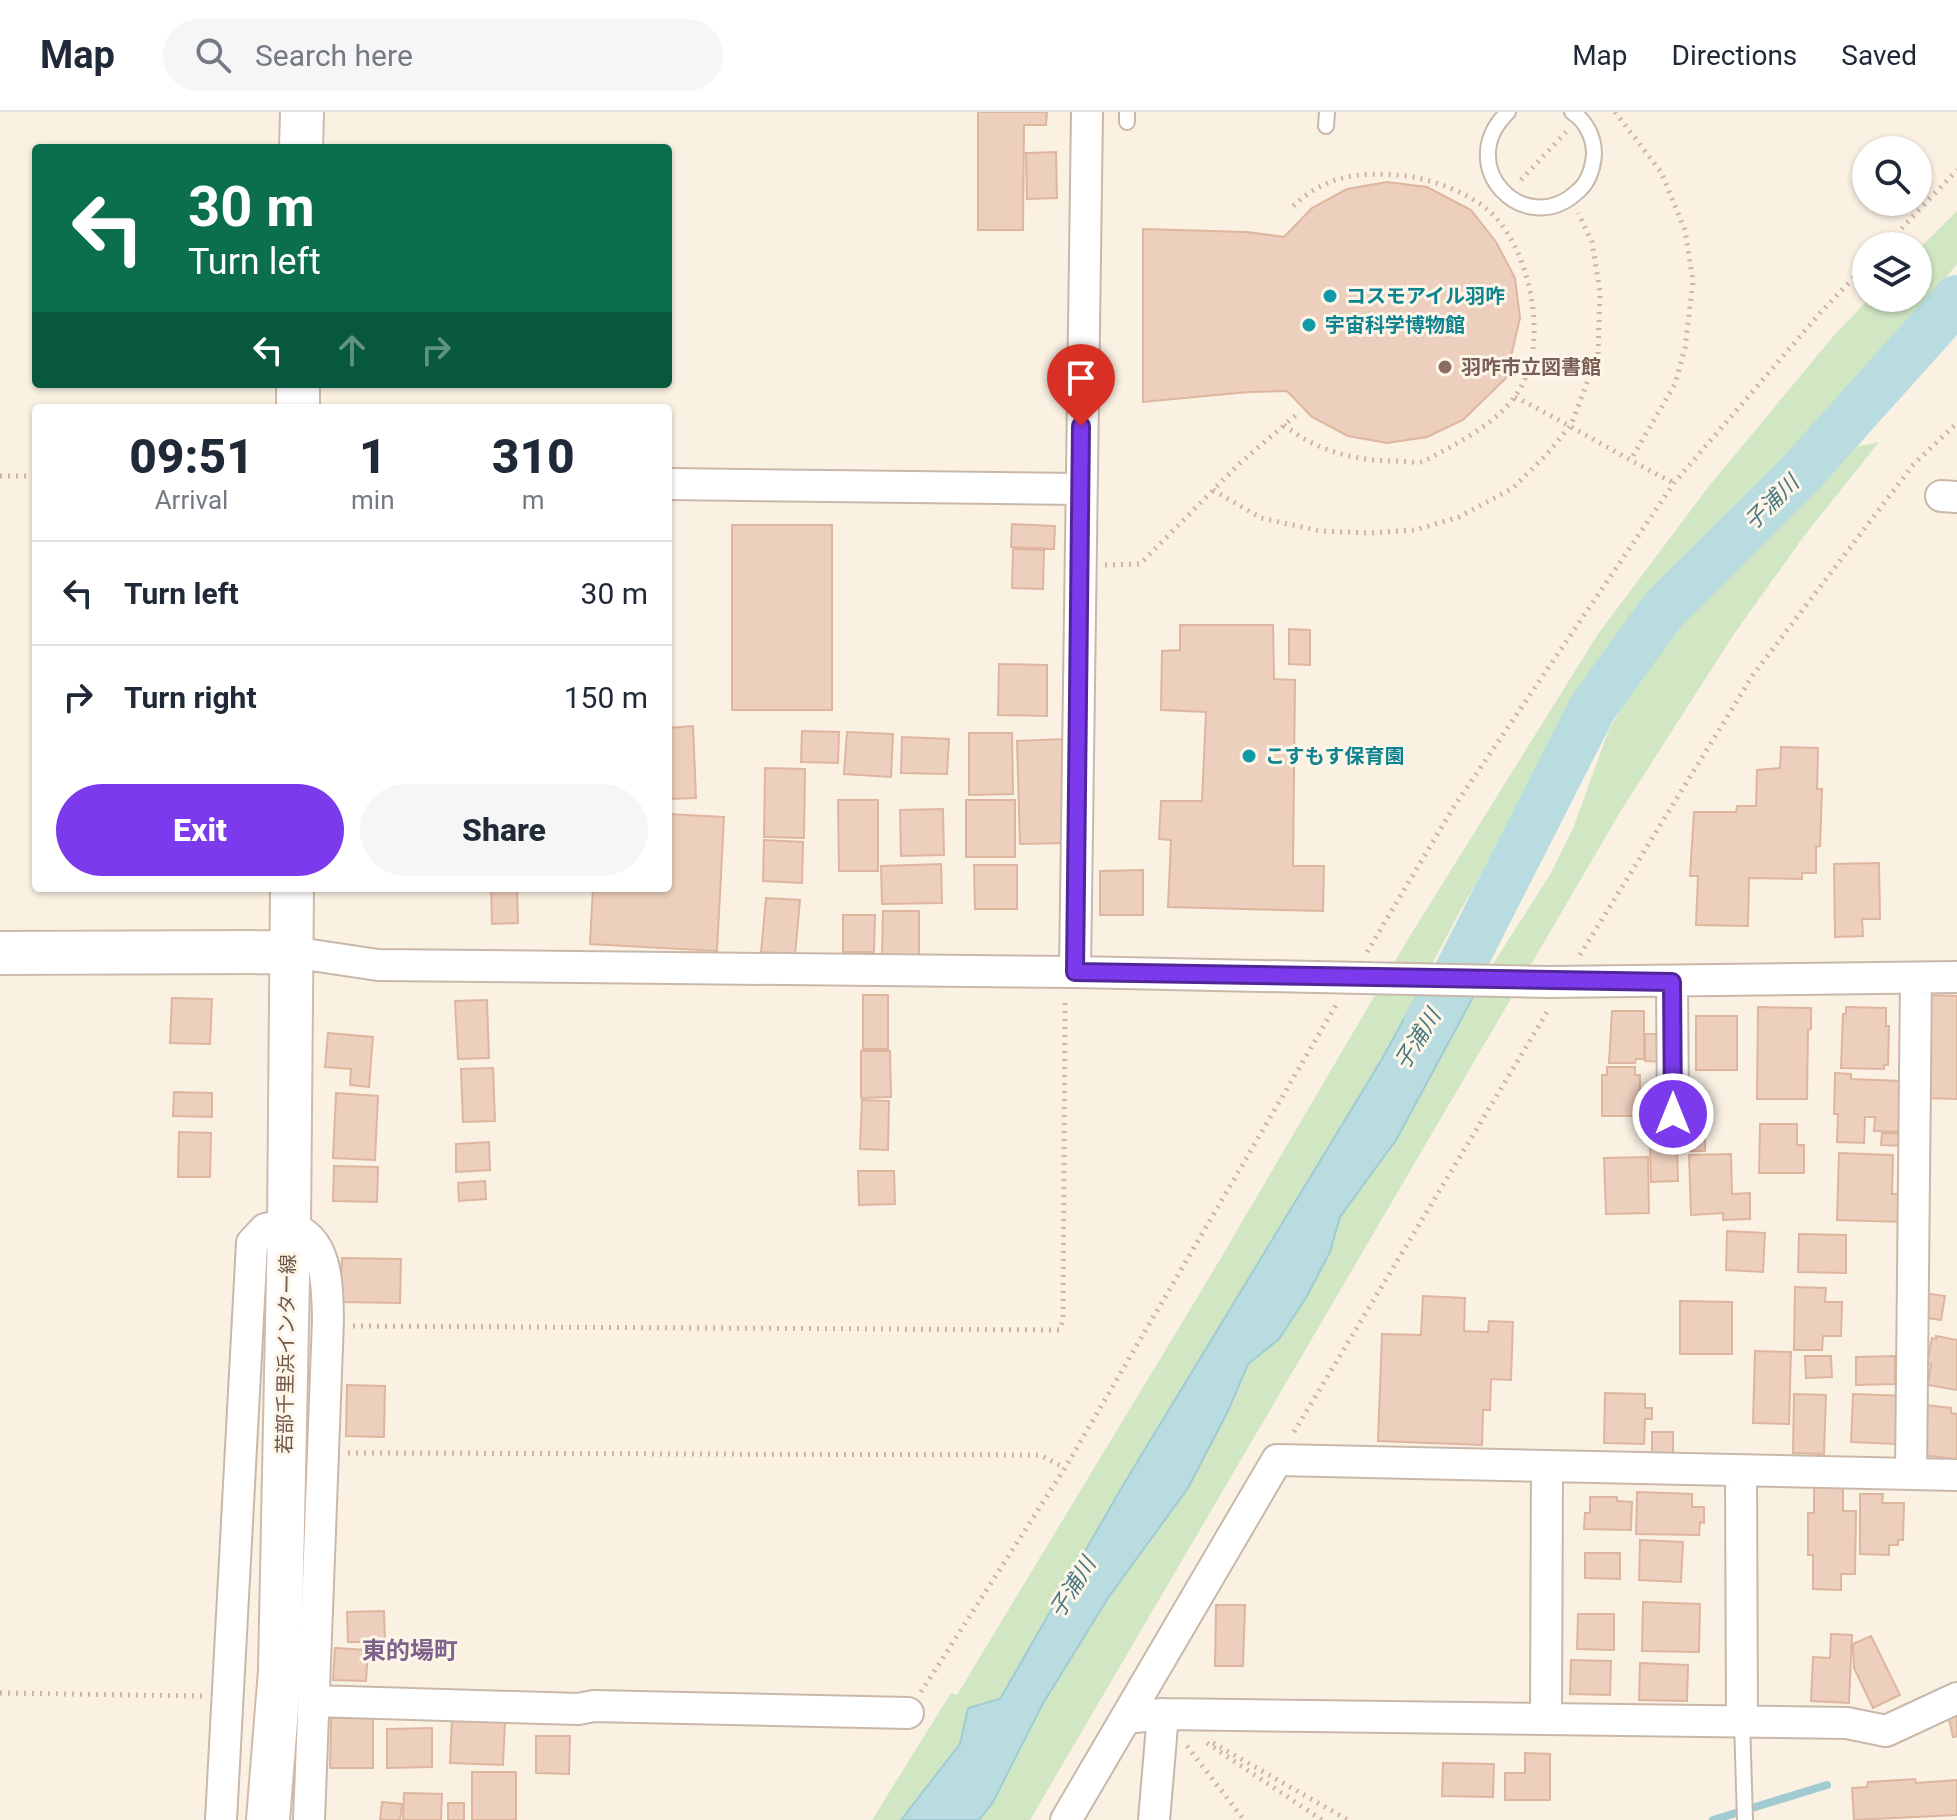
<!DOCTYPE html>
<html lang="en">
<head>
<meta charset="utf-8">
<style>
	:root { --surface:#fff; --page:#f6f6f7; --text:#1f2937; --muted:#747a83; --line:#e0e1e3; --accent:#7c3aed }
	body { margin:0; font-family:Roboto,"Noto Sans JP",sans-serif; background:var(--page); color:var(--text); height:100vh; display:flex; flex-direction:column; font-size:30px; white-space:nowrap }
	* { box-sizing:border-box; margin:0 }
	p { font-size:26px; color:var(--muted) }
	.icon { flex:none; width:44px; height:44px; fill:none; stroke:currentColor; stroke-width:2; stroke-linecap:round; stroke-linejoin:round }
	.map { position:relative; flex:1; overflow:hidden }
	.details { position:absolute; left:32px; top:292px; width:640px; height:488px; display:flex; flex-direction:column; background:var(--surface); border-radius:8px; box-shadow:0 2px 6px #0004 }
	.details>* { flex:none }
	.guide { position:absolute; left:32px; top:32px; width:640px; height:244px; border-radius:8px; box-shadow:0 2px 6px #0004; background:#0b6e4f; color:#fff; overflow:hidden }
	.tools { position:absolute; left:1852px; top:24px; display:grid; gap:16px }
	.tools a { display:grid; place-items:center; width:80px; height:80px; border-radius:50%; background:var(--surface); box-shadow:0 2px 6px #0004; font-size:40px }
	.pin { position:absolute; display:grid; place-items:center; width:68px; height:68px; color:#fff; margin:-82px -34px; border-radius:50% 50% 50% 0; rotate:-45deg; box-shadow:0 0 8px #0007 }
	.pin .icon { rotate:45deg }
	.me { position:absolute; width:88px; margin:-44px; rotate:0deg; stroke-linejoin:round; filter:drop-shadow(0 0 6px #0008) }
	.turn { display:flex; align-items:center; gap:28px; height:168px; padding:0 24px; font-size:36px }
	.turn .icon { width:104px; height:104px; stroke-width:2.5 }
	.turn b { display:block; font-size:56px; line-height:68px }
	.lanes { display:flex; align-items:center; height:76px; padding:0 24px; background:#0003; justify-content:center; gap:40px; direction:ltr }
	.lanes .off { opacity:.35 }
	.eta { display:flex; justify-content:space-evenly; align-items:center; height:136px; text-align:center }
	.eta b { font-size:48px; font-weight:800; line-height:56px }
	.button { display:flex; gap:16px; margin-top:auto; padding:16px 24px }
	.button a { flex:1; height:92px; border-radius:48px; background:var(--accent); color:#fff; font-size:32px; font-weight:800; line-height:92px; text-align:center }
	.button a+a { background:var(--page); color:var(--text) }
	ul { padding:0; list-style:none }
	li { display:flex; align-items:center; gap:24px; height:104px; padding:0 24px; border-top:2px solid var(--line) }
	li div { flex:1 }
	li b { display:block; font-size:30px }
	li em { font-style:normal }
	header { display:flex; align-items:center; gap:48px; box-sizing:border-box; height:112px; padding:0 40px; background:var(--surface); border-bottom:2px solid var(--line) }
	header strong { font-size:38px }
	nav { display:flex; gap:44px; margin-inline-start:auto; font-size:28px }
	.search { width:560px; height:72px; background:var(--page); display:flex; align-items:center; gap:20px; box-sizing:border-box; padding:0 28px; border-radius:44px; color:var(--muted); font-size:30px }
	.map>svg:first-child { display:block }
	.green { fill:#d1e6c3 }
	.water { fill:#b9dce1; stroke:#a0cbd2; stroke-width:2 }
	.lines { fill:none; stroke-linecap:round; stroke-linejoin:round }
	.stream { stroke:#a0cbd2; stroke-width:8 }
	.river { stroke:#b9dce1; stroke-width:48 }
	.building { fill:#edcfbd; stroke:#deb69f; stroke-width:2 }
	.lane-casing { stroke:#c9b8aa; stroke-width:18 }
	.street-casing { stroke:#c9b8aa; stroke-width:34 }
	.secondary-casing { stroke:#cfbaab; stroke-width:46 }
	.path { stroke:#d1b3a0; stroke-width:5; stroke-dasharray:2 6; stroke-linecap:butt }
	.lane { stroke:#fff; stroke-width:14 }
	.street { stroke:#fff; stroke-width:30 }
	.secondary { stroke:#fff; stroke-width:42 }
	.route-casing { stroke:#51269a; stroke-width:20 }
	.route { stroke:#7c3aed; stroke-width:14 }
	.culture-dot { fill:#0f9aa8; stroke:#fdf5e8; stroke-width:3 }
	.education-dot { fill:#8d6e63; stroke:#fdf5e8; stroke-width:3 }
	.labels { text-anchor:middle; stroke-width:6; stroke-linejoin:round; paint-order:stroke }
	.culture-label { font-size:20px; font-weight:bold; fill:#0d838f; stroke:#fdf5e8; text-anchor:start }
	.education-label { font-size:20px; font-weight:bold; fill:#785e54; stroke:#fdf5e8; text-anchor:start }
	.street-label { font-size:20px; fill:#6f584b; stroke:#fdf5e8 }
	.water-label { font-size:22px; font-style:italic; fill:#477881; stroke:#fdf5e8 }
	.quarter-label { font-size:24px; font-weight:bold; fill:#7d638c; stroke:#fdf5e8 }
</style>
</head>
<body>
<header>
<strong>Map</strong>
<div class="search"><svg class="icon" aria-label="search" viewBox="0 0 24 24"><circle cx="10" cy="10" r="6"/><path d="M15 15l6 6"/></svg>Search here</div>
<nav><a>Map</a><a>Directions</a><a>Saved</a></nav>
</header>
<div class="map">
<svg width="1957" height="1708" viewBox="0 0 1957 1708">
	<rect width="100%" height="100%" fill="#faf1e3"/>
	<path class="green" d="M1957 99V152L1782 363 1744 388 1730 409 1638 508 1551 644 1460 799 1382 947 1122 1375 1000 1587 968 1596 960 1632 901 1708H872L951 1581 957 1583 1212 1161 1405 832 1598 522 1709 374 1836 221 1870 186H1918V138Z
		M1879 330 1804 424 1734 522 1622 697 1030 1708H979L993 1690 1042 1593 1108 1486 1188 1376 1228 1299 1248 1252 1279 1227 1307 1184 1330 1140 1340 1105 1396 1028 1479 874 1551 761 1574 714 1608 620 1640 561 1678 508 1855 335Z"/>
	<path class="water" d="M1422 874H1479L1396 1028 1340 1105 1330 1140 1307 1184 1279 1227 1248 1252 1228 1299 1188 1376 1108 1486 1042 1593 993 1690 979 1708H901L960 1632 968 1596 1000 1587 1122 1375 1382 947Z"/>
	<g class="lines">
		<path class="stream" d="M1713 1708 1827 1673"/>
		<path class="river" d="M1428 910 1451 874 1593 595 1664 497 1800 362 1957 187"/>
	</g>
	<path class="building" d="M978 0H1047L1046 13H1024L1023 118H978Z
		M1056 40 1057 86 1027 87 1026 41Z
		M1387 70 1427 75 1471 98 1496 130 1515 166 1520 206 1506 266 1463 308 1427 325 1387 331 1348 324 1312 305 1287 279 1248 280 1143 290V117L1247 120 1284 125 1312 96 1347 77Z
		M1012 412 1055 414 1054 437 1011 435Z
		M732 413H832V598H732Z
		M1013 437 1044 438 1043 477 1012 476Z
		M1180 513H1273L1274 567 1295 568 1293 754H1324L1323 799 1168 795 1171 728 1159 727 1161 689H1202L1206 600 1161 598 1162 539 1180 538Z
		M1289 517 1310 518V553L1289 552Z
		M999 552 1047 553V604L998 603Z
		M693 614 696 686 668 687V616Z
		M802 619 839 620 838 651 801 650Z
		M847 620 893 622 891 665 844 662Z
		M969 621H1012L1013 682 969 683Z
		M902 625 949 627 947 662 901 661Z
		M1064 627 1067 731 1020 732 1017 629Z
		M1781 635 1818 636 1817 677H1822L1820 734 1816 735V761H1802V767L1749 766 1748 814 1696 813 1698 764H1690L1694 700H1736L1737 694H1756L1757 658 1780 656Z
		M765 656 805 657 804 726 764 725Z
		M838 688H878V759H839Z
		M966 688H1015V745H966Z
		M943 697 944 743 901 744 900 698Z
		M668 702 724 705 717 839 590 832 593 776H668Z
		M764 728 803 730 802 771 763 769Z
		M1879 751 1880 807H1862L1863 824 1835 825 1834 752Z
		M941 752 942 791 882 792 881 754Z
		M974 753H1017V797H975Z
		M1143 758V803H1100V759Z
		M491 776H517L518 811 492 812Z
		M766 786 800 788 795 843 761 840Z
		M883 799H919V843H882Z
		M843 803H875L874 840H843Z
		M863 883H888V937H863Z
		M1925 883 1957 884V987L1922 986Z
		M172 886 212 887 210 932 170 931Z
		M487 888 489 946 458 947 455 889Z
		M1758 895 1811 896V917L1808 918 1807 987H1757Z
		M1846 895 1886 896V914H1889L1888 953H1884V957L1841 956 1843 902H1846Z
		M1612 899H1644V947H1636L1635 951H1609Z
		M1696 904H1737V958H1696Z
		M328 921 373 925 369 975 350 973 351 957 325 955Z
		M1645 922H1666L1665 950 1645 949Z
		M861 939H890L891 985 861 986Z
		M1607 955H1635V963H1640V1004H1602V963H1607Z
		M493 956 495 1009 463 1010 461 957Z
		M1835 961 1851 962V967L1901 969 1900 1000H1908L1907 1020 1874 1019 1875 1005H1865L1864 1031 1837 1030 1838 1002H1834Z
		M174 980 212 981V1005L173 1004Z
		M1649 980H1664V1003H1649Z
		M336 981 378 984 375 1048 333 1046Z
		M862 988 889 989 888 1038 860 1037Z
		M1682 1004H1705V1039H1682Z
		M1760 1012H1797V1033H1804V1061H1759Z
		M179 1020 211 1021 210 1065H178Z
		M1882 1021 1905 1022 1904 1034 1881 1033Z
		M489 1030 490 1058 456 1060V1032Z
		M1677 1033 1678 1069 1651 1070 1650 1034Z
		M1839 1041 1893 1043 1892 1082H1904L1903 1110 1837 1108Z
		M1731 1042 1732 1082 1750 1081V1107L1723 1108V1101L1691 1103 1689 1043Z
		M1648 1045 1649 1101 1606 1102 1604 1046Z
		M334 1054 378 1055 377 1090 333 1089Z
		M858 1059H894L895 1092 859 1093Z
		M485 1069 486 1087 459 1089 458 1071Z
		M1727 1119 1765 1121 1763 1160 1726 1158Z
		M1799 1122 1846 1123V1161L1798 1160Z
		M342 1146 401 1147 400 1191 340 1190Z
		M1795 1175 1826 1176 1825 1190H1842L1841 1224H1823L1822 1238H1794Z
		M1924 1181 1945 1184 1941 1208 1920 1205Z
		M1423 1184 1465 1186 1464 1219 1488 1220 1489 1209 1513 1210 1511 1268 1491 1267 1490 1298H1483L1482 1333 1378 1329 1382 1222 1421 1223Z
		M1680 1189 1732 1190V1242H1680Z
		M1936 1224 1957 1228V1278L1928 1273 1931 1252 1927 1251 1932 1226 1936 1227Z
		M1755 1239 1791 1240 1789 1312 1753 1311Z
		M1805 1244H1831L1832 1265 1806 1266Z
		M1895 1244V1272L1856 1273V1245Z
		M347 1273 385 1274 384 1325 346 1324Z
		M1605 1281 1645 1282V1296H1652V1307H1645L1644 1332 1604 1331Z
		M1794 1282 1826 1283 1824 1342 1793 1341Z
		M1853 1282 1905 1284 1903 1320H1896V1332L1851 1330Z
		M1926 1293 1951 1296V1301L1957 1302V1347L1920 1343Z
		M1652 1320H1673V1342H1652Z
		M1814 1373 1843 1374V1399H1856L1855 1462H1841V1478L1813 1477V1443H1808V1401H1814Z
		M1637 1380 1692 1382V1395H1704V1411L1700 1410 1699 1423 1636 1422Z
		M1860 1382H1883L1882 1391H1904L1903 1428H1898V1433H1889V1443L1860 1442Z
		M1590 1385H1617V1389L1632 1390 1631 1418 1584 1417 1585 1401H1590Z
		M1640 1428 1683 1430 1681 1470 1639 1468Z
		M1585 1441H1620V1467L1585 1466Z
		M1643 1490 1700 1492 1699 1540 1642 1539Z
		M1216 1493H1245L1243 1554H1215Z
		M384 1499 385 1530H348L347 1500Z
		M1578 1502H1614V1538L1577 1537Z
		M1831 1522 1852 1523 1849 1591 1811 1589 1813 1545 1830 1546Z
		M1871 1524 1900 1583 1873 1596 1854 1556 1853 1532Z
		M335 1536 368 1538 366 1569 333 1568Z
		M1571 1548 1611 1549 1610 1583 1570 1582Z
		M1640 1551 1688 1553 1687 1589 1639 1588Z
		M1957 1601V1624L1953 1625 1948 1602Z
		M331 1606H373V1656H330Z
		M452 1608 505 1610 503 1653 450 1651Z
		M432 1616V1655L387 1656V1617Z
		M536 1624H570L569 1662 536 1661Z
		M1525 1641 1550 1642V1688H1505V1661H1525Z
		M1443 1651 1494 1652 1493 1685 1442 1684Z
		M472 1660H516V1708H472Z
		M1915 1667 1916 1671 1957 1668V1703L1854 1708 1852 1676 1867 1675 1868 1670Z
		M404 1681 442 1682 441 1708H403Z
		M382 1690 402 1692 400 1708H380Z
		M448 1691H464V1708H448Z"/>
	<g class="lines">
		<defs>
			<path id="lane" d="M1508 0C1452 54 1525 128 1577 80 1588 71 1593 56 1594 42 1594 25 1586 9 1572 0
				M1127 10V0
				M1326 14 1327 0
				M1742 1609 1745 1708"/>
			<path id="street" d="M668 372 1080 377
				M1941 384 1957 385
				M291 840 378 853 1075 860 1549 870 1957 865
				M1075 860 1087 0
				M1672 870 1673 1002
				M1741 1359 1742 1609
				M1911 1362 1916 866
				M314 1589 578 1597 594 1594 908 1601
				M1126 1606 1163 1602 1847 1611 1886 1619 1957 1586
				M1546 1606 1547 1354
				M221 1708 252 1131 265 1117C272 1116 283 1113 290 1115 329 1127 327 1175 328 1208L309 1708
				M1066 1708 1277 1348 1957 1363
				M1154 1708 1163 1602"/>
			<path id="secondary" d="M301 36 302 0
				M298 296V272
				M0 841 291 840
				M268 1708 280 1559 289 1114 292 776"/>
		</defs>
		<use href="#lane" class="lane-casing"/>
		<use href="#street" class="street-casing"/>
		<use href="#secondary" class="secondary-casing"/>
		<path class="path" d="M1615 0 1661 60 1685 118 1693 169 1685 236 1675 272 1630 349
			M1521 68 1566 20
			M1885 134 1957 58
			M1515 285C1569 312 1620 344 1674 371
			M1284 313C1316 339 1356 349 1397 349 1405 349 1414 351 1421 350 1428 348 1437 342 1443 339 1474 322 1509 302 1524 269 1547 220 1529 135 1489 99 1469 81 1432 67 1406 64 1358 59 1324 63 1289 98
			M0 364H36
			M1213 378 1261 406 1320 419 1370 421 1415 418 1459 405 1513 376 1546 343 1571 313 1598 242 1600 180 1592 130 1578 101
			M1105 453 1140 452 1239 352 1296 303
			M1367 840 1453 696 1674 371 1821 200 1866 153
			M1580 843 1753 563 1913 353 1957 311
			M353 1214 1059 1218 1063 1209 1065 887
			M1294 1320 1549 897
			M348 1341 1040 1343 1065 1356
			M921 1580 1065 1356 1336 893
			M0 1581 203 1584
			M1207 1631 1322 1708
			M1213 1631 1348 1708
			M1187 1634 1244 1708"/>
		<use href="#lane" class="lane"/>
		<use href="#street" class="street"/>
		<use href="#secondary" class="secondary"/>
	</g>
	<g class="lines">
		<defs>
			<path id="route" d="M1081 314 1075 860 1672 870 1673 1002"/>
		</defs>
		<use href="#route" class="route-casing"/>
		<use href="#route" class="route"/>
	</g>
	<g class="culture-dot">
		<circle cx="1330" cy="184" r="8"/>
		<circle cx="1309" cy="213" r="8"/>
		<circle cx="1249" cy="644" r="8"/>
	</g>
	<circle class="education-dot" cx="1445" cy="255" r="8"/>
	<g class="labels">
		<g class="culture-label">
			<text x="1346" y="191">コスモアイル羽咋</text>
			<text x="1325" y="220">宇宙科学博物館</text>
			<text x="1265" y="651">こすもす保育園</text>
		</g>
		<g class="education-label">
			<text x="1461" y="262">羽咋市立図書館</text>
		</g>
		<g class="street-label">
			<text transform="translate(286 1242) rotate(-89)" y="7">若部千里浜インター線</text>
		</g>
		<g class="water-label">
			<text transform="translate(1771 390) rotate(-45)" y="8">子浦川</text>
			<text transform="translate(1417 927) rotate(-58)" y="8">子浦川</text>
			<text transform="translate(1072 1475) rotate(-58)" y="8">子浦川</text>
		</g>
		<g class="quarter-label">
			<text x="410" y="1547">東的場町</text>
		</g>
	</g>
</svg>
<div class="tools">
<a><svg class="icon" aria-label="search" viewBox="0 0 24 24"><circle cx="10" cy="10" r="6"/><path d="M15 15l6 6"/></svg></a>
<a><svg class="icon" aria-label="layers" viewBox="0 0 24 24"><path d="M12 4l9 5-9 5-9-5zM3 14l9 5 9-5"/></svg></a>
</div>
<div class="pin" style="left:1081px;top:314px;background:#d93025"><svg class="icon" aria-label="arrive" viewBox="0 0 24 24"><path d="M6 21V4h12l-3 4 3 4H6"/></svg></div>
<svg class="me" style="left:1673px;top:1002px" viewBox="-20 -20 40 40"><circle r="17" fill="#7c3aed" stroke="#fff" stroke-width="3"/><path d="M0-11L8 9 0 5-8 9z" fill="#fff"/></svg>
<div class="guide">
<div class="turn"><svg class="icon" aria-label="left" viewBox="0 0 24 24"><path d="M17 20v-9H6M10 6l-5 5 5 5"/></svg><div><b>30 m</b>Turn left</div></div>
<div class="lanes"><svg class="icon" aria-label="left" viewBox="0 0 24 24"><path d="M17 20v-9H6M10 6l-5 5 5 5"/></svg><svg class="icon off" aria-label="ahead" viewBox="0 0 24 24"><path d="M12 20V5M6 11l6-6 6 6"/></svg><svg class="icon off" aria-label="right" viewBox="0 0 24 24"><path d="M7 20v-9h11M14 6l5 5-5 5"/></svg></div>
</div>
<section class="details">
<div class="eta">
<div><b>09:51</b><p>Arrival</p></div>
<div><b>1</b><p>min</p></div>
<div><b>310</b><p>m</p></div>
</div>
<ul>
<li><svg class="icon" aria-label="left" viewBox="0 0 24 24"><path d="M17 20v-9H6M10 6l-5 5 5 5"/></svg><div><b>Turn left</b></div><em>30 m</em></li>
<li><svg class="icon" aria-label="right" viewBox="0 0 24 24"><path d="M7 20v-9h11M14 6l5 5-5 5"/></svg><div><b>Turn right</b></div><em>150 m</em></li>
</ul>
<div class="button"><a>Exit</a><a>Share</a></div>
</section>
</div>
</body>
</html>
